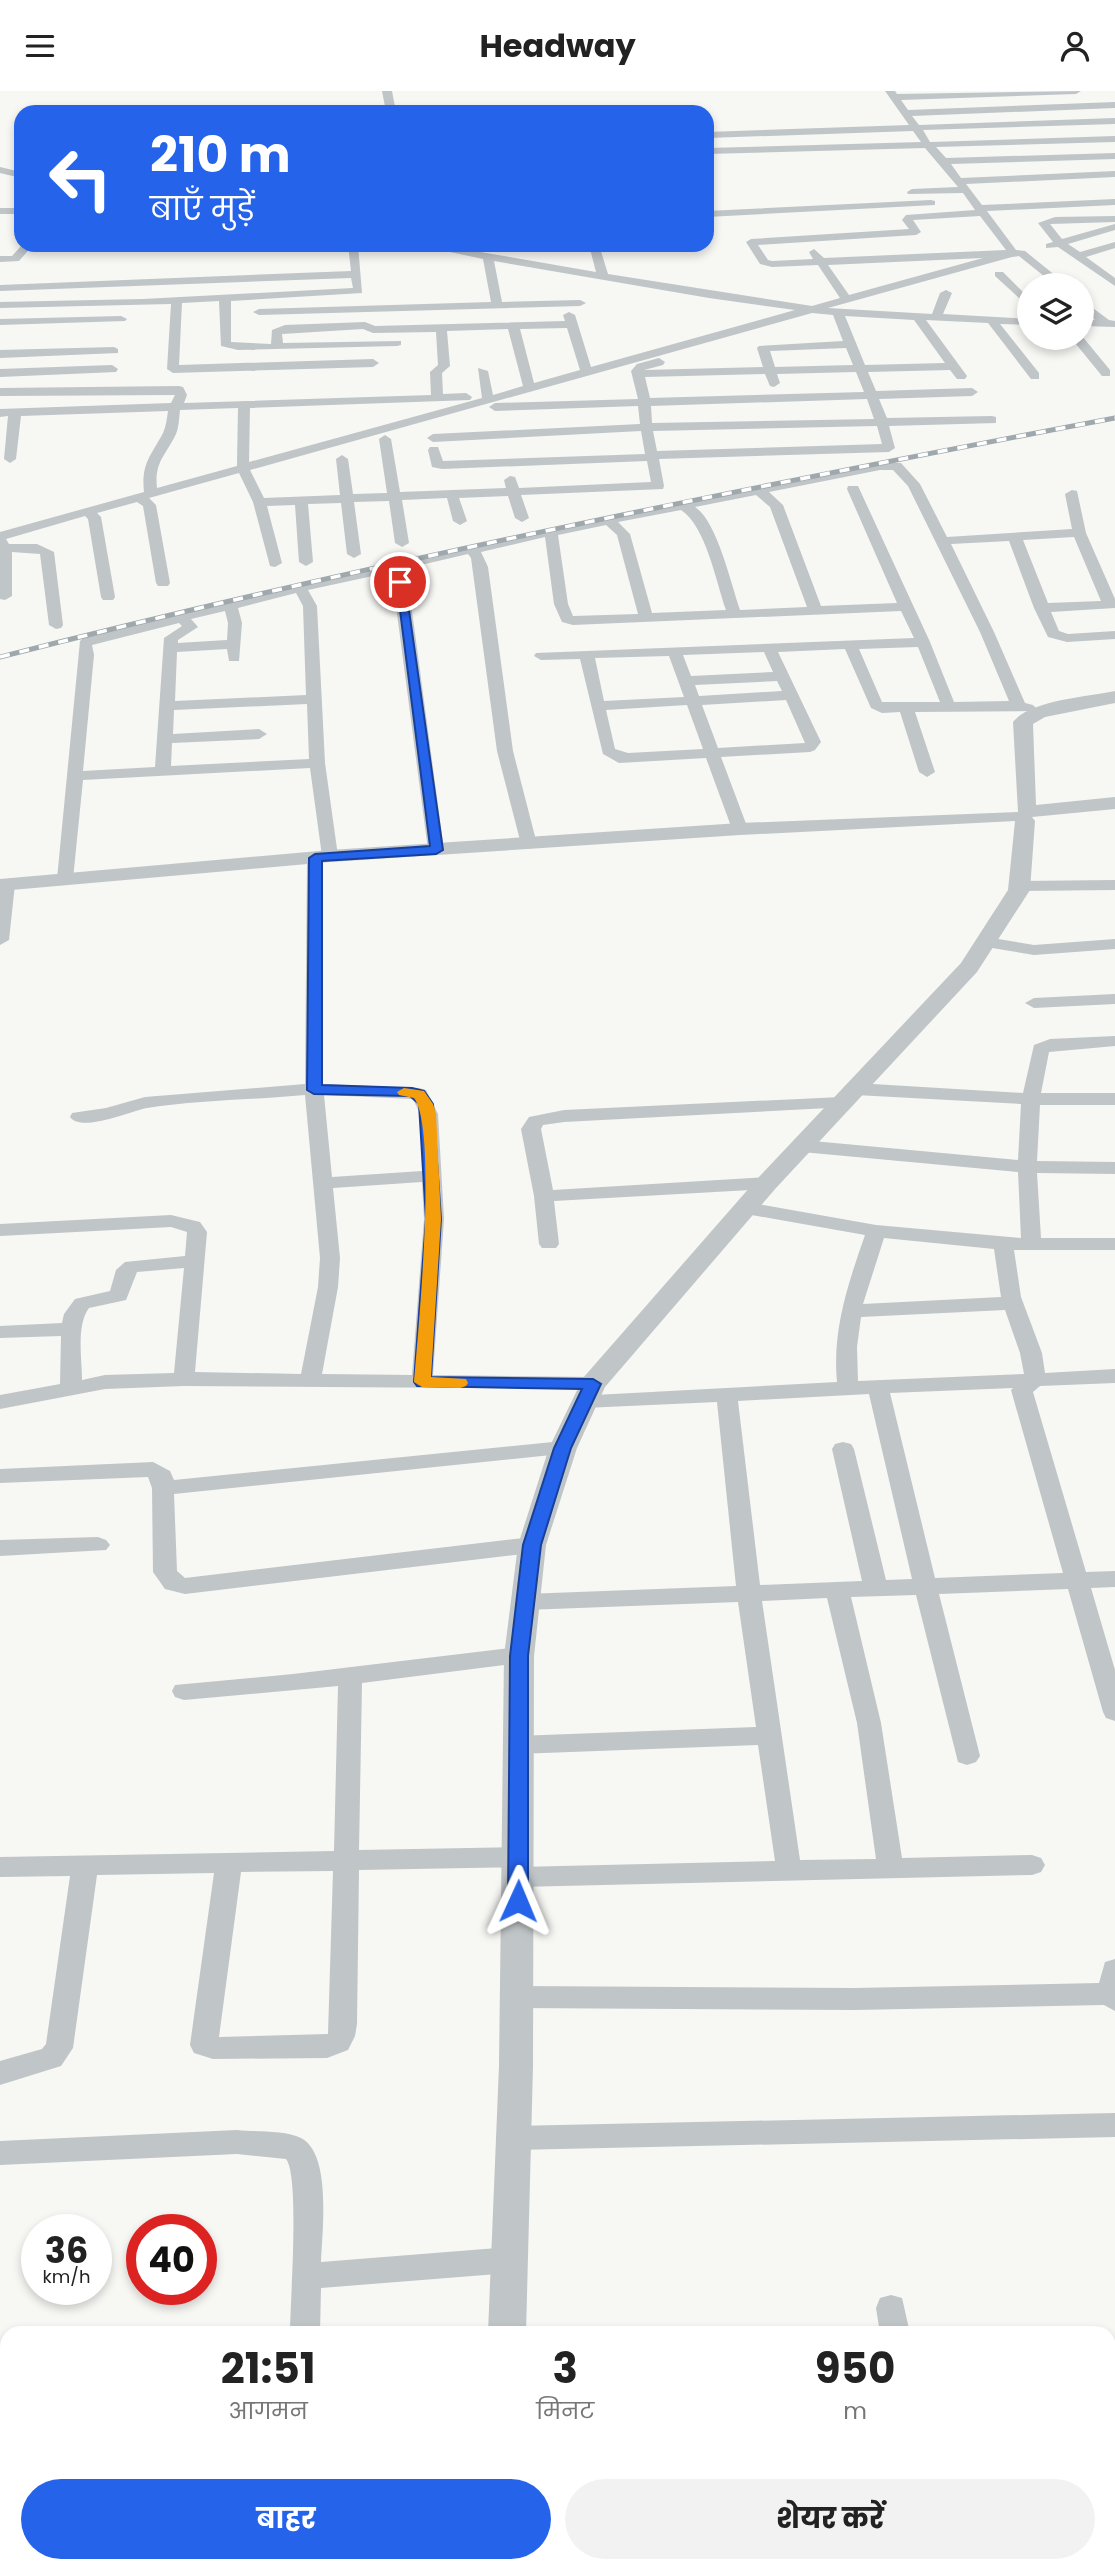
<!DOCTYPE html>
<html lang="hi">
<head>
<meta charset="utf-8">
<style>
	:root { --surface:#fff; --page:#f2f2f2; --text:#222; --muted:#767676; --accent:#2563eb }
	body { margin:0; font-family:Poppins,"Noto Sans Devanagari",sans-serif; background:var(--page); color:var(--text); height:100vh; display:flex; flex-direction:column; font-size:26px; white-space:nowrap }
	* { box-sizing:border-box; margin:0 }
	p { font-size:23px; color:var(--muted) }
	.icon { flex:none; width:38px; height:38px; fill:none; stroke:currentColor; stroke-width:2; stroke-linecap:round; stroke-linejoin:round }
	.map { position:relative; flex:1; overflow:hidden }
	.panel { position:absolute; left:0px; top:2235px; width:1116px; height:247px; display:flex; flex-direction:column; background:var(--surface); border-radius:21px 21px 0 0; box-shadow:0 4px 10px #0003 }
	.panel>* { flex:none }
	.top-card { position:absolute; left:14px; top:14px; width:700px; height:147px; border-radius:21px; box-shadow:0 4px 10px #0003; background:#2563eb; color:#fff; overflow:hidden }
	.tools { position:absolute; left:1017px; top:182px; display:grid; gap:14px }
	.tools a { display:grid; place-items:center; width:77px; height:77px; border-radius:50%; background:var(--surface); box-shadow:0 4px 10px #0003; font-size:35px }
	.speed { position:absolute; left:21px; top:2123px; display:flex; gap:14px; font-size:35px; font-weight:700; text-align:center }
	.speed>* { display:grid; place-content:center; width:91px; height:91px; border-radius:50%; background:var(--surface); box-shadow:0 4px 10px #0003; line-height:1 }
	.speed small { font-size:18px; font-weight:400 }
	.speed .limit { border:10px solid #d22; background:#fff; color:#111 }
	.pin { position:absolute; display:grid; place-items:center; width:60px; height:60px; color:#fff; margin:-30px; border:4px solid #fff; border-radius:50%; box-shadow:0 2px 7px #0007 }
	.me { position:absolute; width:77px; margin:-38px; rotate:1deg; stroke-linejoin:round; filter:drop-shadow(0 0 5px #0008) }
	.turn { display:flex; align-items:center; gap:24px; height:147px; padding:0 21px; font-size:32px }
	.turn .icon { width:91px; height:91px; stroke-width:2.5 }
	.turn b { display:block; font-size:49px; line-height:60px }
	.eta { display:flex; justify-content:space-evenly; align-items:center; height:119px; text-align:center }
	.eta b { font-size:42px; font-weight:700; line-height:49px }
	.cta { display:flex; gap:14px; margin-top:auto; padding:14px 21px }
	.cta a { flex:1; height:80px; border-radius:42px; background:var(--accent); color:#fff; font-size:28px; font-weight:700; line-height:80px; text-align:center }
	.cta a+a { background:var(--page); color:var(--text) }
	header { display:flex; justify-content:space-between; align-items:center; height:91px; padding:0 21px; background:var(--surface); font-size:32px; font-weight:700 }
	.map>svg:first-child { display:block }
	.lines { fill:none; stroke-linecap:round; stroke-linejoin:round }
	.minor { fill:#c0c5c8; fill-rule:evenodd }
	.tertiary { fill:#c0c5c8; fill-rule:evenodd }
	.rail-casing { stroke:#9fa8ac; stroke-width:5 }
	.rail { stroke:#fff; stroke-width:3.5; stroke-dasharray:10; stroke-linecap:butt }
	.route { fill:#2563eb; stroke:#184099; stroke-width:2 }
	.slow { fill:#f59e0b }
</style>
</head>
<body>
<header><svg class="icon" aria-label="menu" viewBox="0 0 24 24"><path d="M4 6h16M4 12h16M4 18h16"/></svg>Headway<svg class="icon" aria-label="person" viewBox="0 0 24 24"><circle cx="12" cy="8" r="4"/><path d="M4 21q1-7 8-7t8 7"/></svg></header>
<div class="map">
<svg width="1115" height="2480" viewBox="0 0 1115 2480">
	<rect width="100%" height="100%" fill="#f7f7f4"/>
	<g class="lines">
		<path class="minor" d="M382 0H392L396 21H386Z
			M885 0H895L897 3 1081 0 1076 3 901 9 908 19 1115 11V17L912 25 919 34 1115 27V33L923 39 930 51 1115 45V51L936 56 946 67 1115 62V68L951 73 961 87 1115 80V86L966 93 982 114 1115 108V114L987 120 1016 159 1025 160 1067 194H1055L1019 165 1012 166 828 217 932 223 940 202 946 199 952 202 943 223 1029 228V234L1000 233 1039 282V288H1031L988 232 926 229 967 285 965 288H957L950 279 868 281 876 300 972 297 978 301 972 305 879 308 887 327 992 325 996 326V332L889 335 895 357 889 361 659 368 664 395 663 398 521 404 529 427 522 431 515 427 508 405 459 407 467 430 460 434 453 430 447 407 402 409 409 452 402 456 395 452 389 410 354 411 361 463 354 467 347 463 341 412 308 413 313 471 306 475 299 471 295 414 267 415 282 472 275 476 270 475 253 411 239 382 149 407 156 414 170 492 168 495H158L156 492 143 415 137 411 97 422 101 426 115 506 113 509H103L101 506 88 428 85 425 6 448 9 453H37L54 461 63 534 61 537 56 538 49 534 40 463 12 461V505L5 509 0 508V441L144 401C141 372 151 365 163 342 166 336 167 327 168 320L21 325 16 368 10 372 4 368 8 325 0 326V318L171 312 175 304 0 305V297L179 295 183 296 187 304 184 312 431 304 430 281 438 274 436 241 373 242 363 238 282 243 283 252 401 250V254L397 255 238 259 221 255 219 210 182 212 179 274 373 268 379 272 373 276 173 282 167 278 171 213 0 217V211L143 208 353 197 351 187 0 200V194L351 180 348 154H358L362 202 231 210V251L271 253 272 239 285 234 365 231 375 235 565 230 563 224 569 221 575 224 591 276 795 219 709 207 494 170 502 211 580 209 586 212 580 215 259 224 253 221 259 218 491 211 483 168 417 154H440L596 181 589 154H599L608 183 812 215 840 207 818 174 772 176 760 173 746 151 751 148 909 138 902 129 906 124 975 119 963 102 908 103 907 101 912 98 958 96 925 57 707 63V57L921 51 913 40 707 47V41L909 34ZM980 125 1006 159 824 167 814 158 809 161 813 168 772 170 768 169 758 154 916 144 921 141 913 129ZM983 167 849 204 828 174ZM812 222 833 224 843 250 759 255 757 257 763 276 644 279 663 274 665 271 659 267 637 273 631 280 638 308 495 312 489 316 495 320 638 315 640 333 433 343 427 347 433 351 641 340 645 363 443 370 438 356H430L428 359 432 376 442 378 647 370 651 391 519 397 515 386 510 385 504 389 506 397 400 401 391 348 385 344 379 348 387 402 353 403 348 368 342 364 336 368 340 404 264 407 250 379ZM845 225 914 229 945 272 865 274ZM567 237 580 279 534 292 520 238ZM508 238 523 295 493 304 488 280 478 277 482 307 249 371 250 317 470 309 472 306 466 302 443 303 442 282 450 275 447 240ZM846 257 853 274 775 276 770 260ZM856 281 864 301 650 307 645 286 765 283 770 295 774 296 780 292 777 283ZM867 308 874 328 652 332 651 315ZM238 317 237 375 157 397C154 371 166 364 176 343 179 336 179 327 180 319ZM877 335 882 353 657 360 653 340Z
			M0 76 21 81V87L0 82Z
			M931 109 935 110V114L707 126V120Z
			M0 117H21V123H0Z
			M1115 125V131L1050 133 1062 148 1115 133V139L1068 153 1080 161 1115 151V157L1086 166 1115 187V195L1058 156 1046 157V153L1053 151 1038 132 1055 126Z
			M22 154H33L19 170 0 171V165H12Z
			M995 181H1003L1029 207V216L995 185Z
			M1082 209 1109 229 1115 230V236L1082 235V229H1095L1082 217Z
			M121 225 127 228 125 230 0 234V228Z
			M1082 245 1110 279V285H1102L1071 247Z
			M114 256 118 258V262L0 267V259Z
			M112 274 118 278 116 281 0 286V278Z
			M880 371 901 372 920 393 947 446 1072 438 1065 403 1072 399 1077 400 1086 442 1115 508V517L1051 521 1059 540 1068 543 1115 540V548L1067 551 1048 546 1034 517 1009 450 951 453 994 541 1025 612 1033 614 1036 617 1033 620 915 621 935 681 927 686 919 681 900 621 882 622 871 617 845 558 778 561 821 651 815 659 810 661 721 666 748 738 740 743 732 738 706 667 619 672 603 663 580 568 541 569 534 565 536 562 914 547 901 520 573 534 562 531 554 513 545 446 481 461 488 476 513 660 537 753 529 758 521 753 497 660 471 467 468 463 395 480 407 491 410 505 444 759 436 764 428 759 393 492 382 483 308 499 317 515 325 672 338 765 330 770 323 767V993L419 997 426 999 438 1023 444 1128 433 1284 593 1286 601 1288 604 1293 601 1298 184 1295 105 1298 0 1318V1304L60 1293 61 1245 0 1247V1235L62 1232 64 1223 75 1208 110 1200 116 1179 125 1171 185 1165 187 1141 171 1136 0 1145V1133L171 1124 200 1131 207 1141 195 1281 301 1283 318 1196 320 1167 305 1004C253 1009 199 1009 147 1017 130 1020 82 1042 70 1026L72 1022 106 1017 145 1006 305 993 307 767 315 762 322 765 310 677 83 689 73 788 65 793 59 792 57 788 80 550 83 547 307 491 551 437ZM880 379H893L908 395 980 541 1009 610 954 611 930 551 858 395H848L847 398 897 512 821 515 783 414 769 401ZM756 404 770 416 807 516 740 519C731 493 717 430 695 416ZM681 419C706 435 716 491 726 519L652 522 630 443 618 431ZM606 434 617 444 638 523 573 525 568 513 558 444ZM1074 446 1101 510 1048 512 1023 449ZM296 502 303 515 306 604 175 610 177 561 227 558 229 570H239L242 532 238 517ZM225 520 228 532 227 549 178 552V549L198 536 191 528ZM179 532 182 535 164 547 155 676 83 680 94 564 92 554ZM918 556 940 611H882L859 558ZM764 561 773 581 691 585 683 564ZM669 565 684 606 604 610 595 567ZM777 590 782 600 699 605 695 594ZM786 609 805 652 718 657 702 614ZM307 613 309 668 171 675 172 652 259 648 267 643 259 638 173 643 174 619ZM687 614 703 658 628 662 615 658 606 619ZM324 1004 413 1008 420 1023 422 1080 332 1086ZM422 1091 424 1128 412 1284 322 1283 338 1196 340 1167 333 1097ZM184 1177 174 1282 105 1284 82 1289C82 1268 76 1234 89 1217L126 1209 137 1181Z
			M7 788 15 793 9 849 0 854V791Z
			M1115 789V799L1020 800 1012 795 1020 790Z
			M986 846 1034 854 1115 848V858L1034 864 980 855 977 851Z
			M1115 903V913L1034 917 1025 912 1034 907Z
			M1115 945V955L1049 961 1041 1002H1115V1014H1040L1037 1070 1115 1071V1083L1037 1082 1041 1147H1115V1159H1014L1021 1206 1042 1262 1045 1282 1115 1278V1292L1040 1295 1033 1301 1086 1481 1115 1480V1496L1091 1497 1115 1579V1630L1106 1627 1103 1621 1068 1498 939 1503 980 1665 976 1671 967 1674 958 1671 916 1504 851 1506 881 1632 902 1767 1032 1764 1041 1767 1045 1774 1041 1781 1032 1784 518 1796 509 1793 505 1786 509 1779 518 1776 775 1770 758 1654 517 1663 508 1660 505 1654 508 1648 517 1645 756 1636 738 1511 525 1519 517 1517 513 1511 517 1505 525 1503 736 1495 717 1311 584 1317 576 1315 573 1310 576 1305 837 1291C832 1239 848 1193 865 1144L746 1123 739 1121 736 1117 739 1113 746 1111 876 1134 1021 1147 1018 1081 802 1061 792 1055 802 1049 1018 1069 1021 1013 856 1004 847 998 856 992 1023 1002 1034 954 1050 948ZM884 1147 994 1158 1001 1206 863 1213ZM1005 1219 1020 1262 1024 1283 858 1290 857 1256 861 1226ZM1013 1297 1011 1299 1063 1482 935 1487 890 1302ZM869 1303 912 1488 886 1489 854 1358 851 1353 843 1351 835 1353 832 1358 862 1490 760 1494 738 1310ZM827 1507 857 1632 876 1768 800 1769 762 1510Z
			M841 1006 850 1012 848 1016 564 1031 543 1034 541 1038 553 1099 767 1086 777 1092 767 1098 554 1110 559 1153 556 1157H542L539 1153 534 1105 521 1038 529 1026 564 1019Z
			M563 1350 571 1352 574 1357 571 1362 174 1403 177 1480 185 1487 532 1446 540 1449 544 1454 540 1459 532 1462 185 1503 165 1498 153 1481 152 1397 148 1386 0 1392V1378L153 1371 170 1380 174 1389Z
			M98 1446 106 1449 110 1454 106 1459 0 1465V1449Z
			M519 1556 528 1559 531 1565 528 1571 362 1592 359 1759 518 1756 527 1759 531 1766 527 1773 518 1776 359 1779 357 1933 355 1945 348 1959 327 1967 213 1968 194 1962 190 1954 214 1782 97 1784 73 1957 61 1975 0 1994V1970L42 1958 46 1953 70 1785 0 1786V1766L334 1760 338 1595 184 1609 175 1606 172 1600 175 1594 293 1583ZM333 1780 328 1943 219 1946 241 1781Z
			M1115 1868V1920L1104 1914 854 1919 517 1917 507 1914 503 1906 507 1898 517 1895 854 1897 1099 1892 1105 1871Z
			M1115 2022V2046L514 2059 504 2056 500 2047 504 2038 514 2035Z
			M237 2039C256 2041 284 2039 301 2047 332 2063 322 2141 321 2171L510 2156 521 2160 525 2169 521 2178 510 2182 321 2197 320 2242H290C290 2212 300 2085 286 2068L237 2063 0 2074V2050Z
			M891 2204 902 2207 910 2242H880L876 2217 880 2207Z
			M7 2345V2375L0 2376V2346Z
			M913 2474H945L946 2480H914Z"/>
		<path class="tertiary" d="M1115 600V612L1045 626 1033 633 1036 714 1115 706V718L1032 726 1035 730 1030 799 977 881 776 1097 605 1296 577 1357 546 1454 534 1565 533 1975 526 2242H488L499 1975 504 1565 518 1454 549 1357 583 1287 758 1087 961 872 1008 799 1015 730 740 744 330 771 0 800V788L330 759 740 732 1018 721 1013 631C1030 609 1088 606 1115 600Z
			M499 2474H540V2480H500Z"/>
		<defs>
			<path id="rail" d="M0 566C369 472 741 398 1115 327"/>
		</defs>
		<use href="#rail" class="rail-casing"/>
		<use href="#rail" class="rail"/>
	</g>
	<path class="route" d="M396 488 405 491 443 759 436 763 322 770V994L412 997 424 1000 433 1013 441 1128 431 1286 593 1288 601 1293 571 1357 541 1454 528 1565V1810L525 1816 518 1818 511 1816 508 1810 510 1565 523 1454 554 1357 582 1298 417 1295 414 1291 426 1128 419 1013 410 1005 314 1003 307 999 309 767 315 763 430 755Z"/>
	<path class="slow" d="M404 997 424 1000 433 1013 436 1023 441 1128 431 1286 466 1288 468 1292 466 1295 460 1297 422 1296 414 1291C418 1243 438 1038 414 1007L399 1004 397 1001Z"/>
</svg>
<div class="tools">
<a><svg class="icon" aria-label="layers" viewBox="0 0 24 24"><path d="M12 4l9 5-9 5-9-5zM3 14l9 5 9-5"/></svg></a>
</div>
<div class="speed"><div>36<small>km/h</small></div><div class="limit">40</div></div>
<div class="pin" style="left:400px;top:491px;background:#d93025"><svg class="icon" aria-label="arrive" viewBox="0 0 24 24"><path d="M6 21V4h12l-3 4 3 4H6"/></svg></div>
<svg class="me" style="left:518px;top:1810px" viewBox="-20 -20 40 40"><path d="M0-17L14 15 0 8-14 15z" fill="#2563eb" stroke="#fff" stroke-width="4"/></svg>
<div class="top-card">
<div class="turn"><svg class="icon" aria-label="left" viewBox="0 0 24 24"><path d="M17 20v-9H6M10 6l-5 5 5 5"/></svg><div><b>210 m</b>बाएँ मुड़ें</div></div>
</div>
<section class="panel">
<div class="eta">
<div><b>21:51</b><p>आगमन</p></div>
<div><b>3</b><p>मिनट</p></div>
<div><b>950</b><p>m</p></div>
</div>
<div class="cta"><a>बाहर</a><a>शेयर करें</a></div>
</section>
</div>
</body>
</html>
